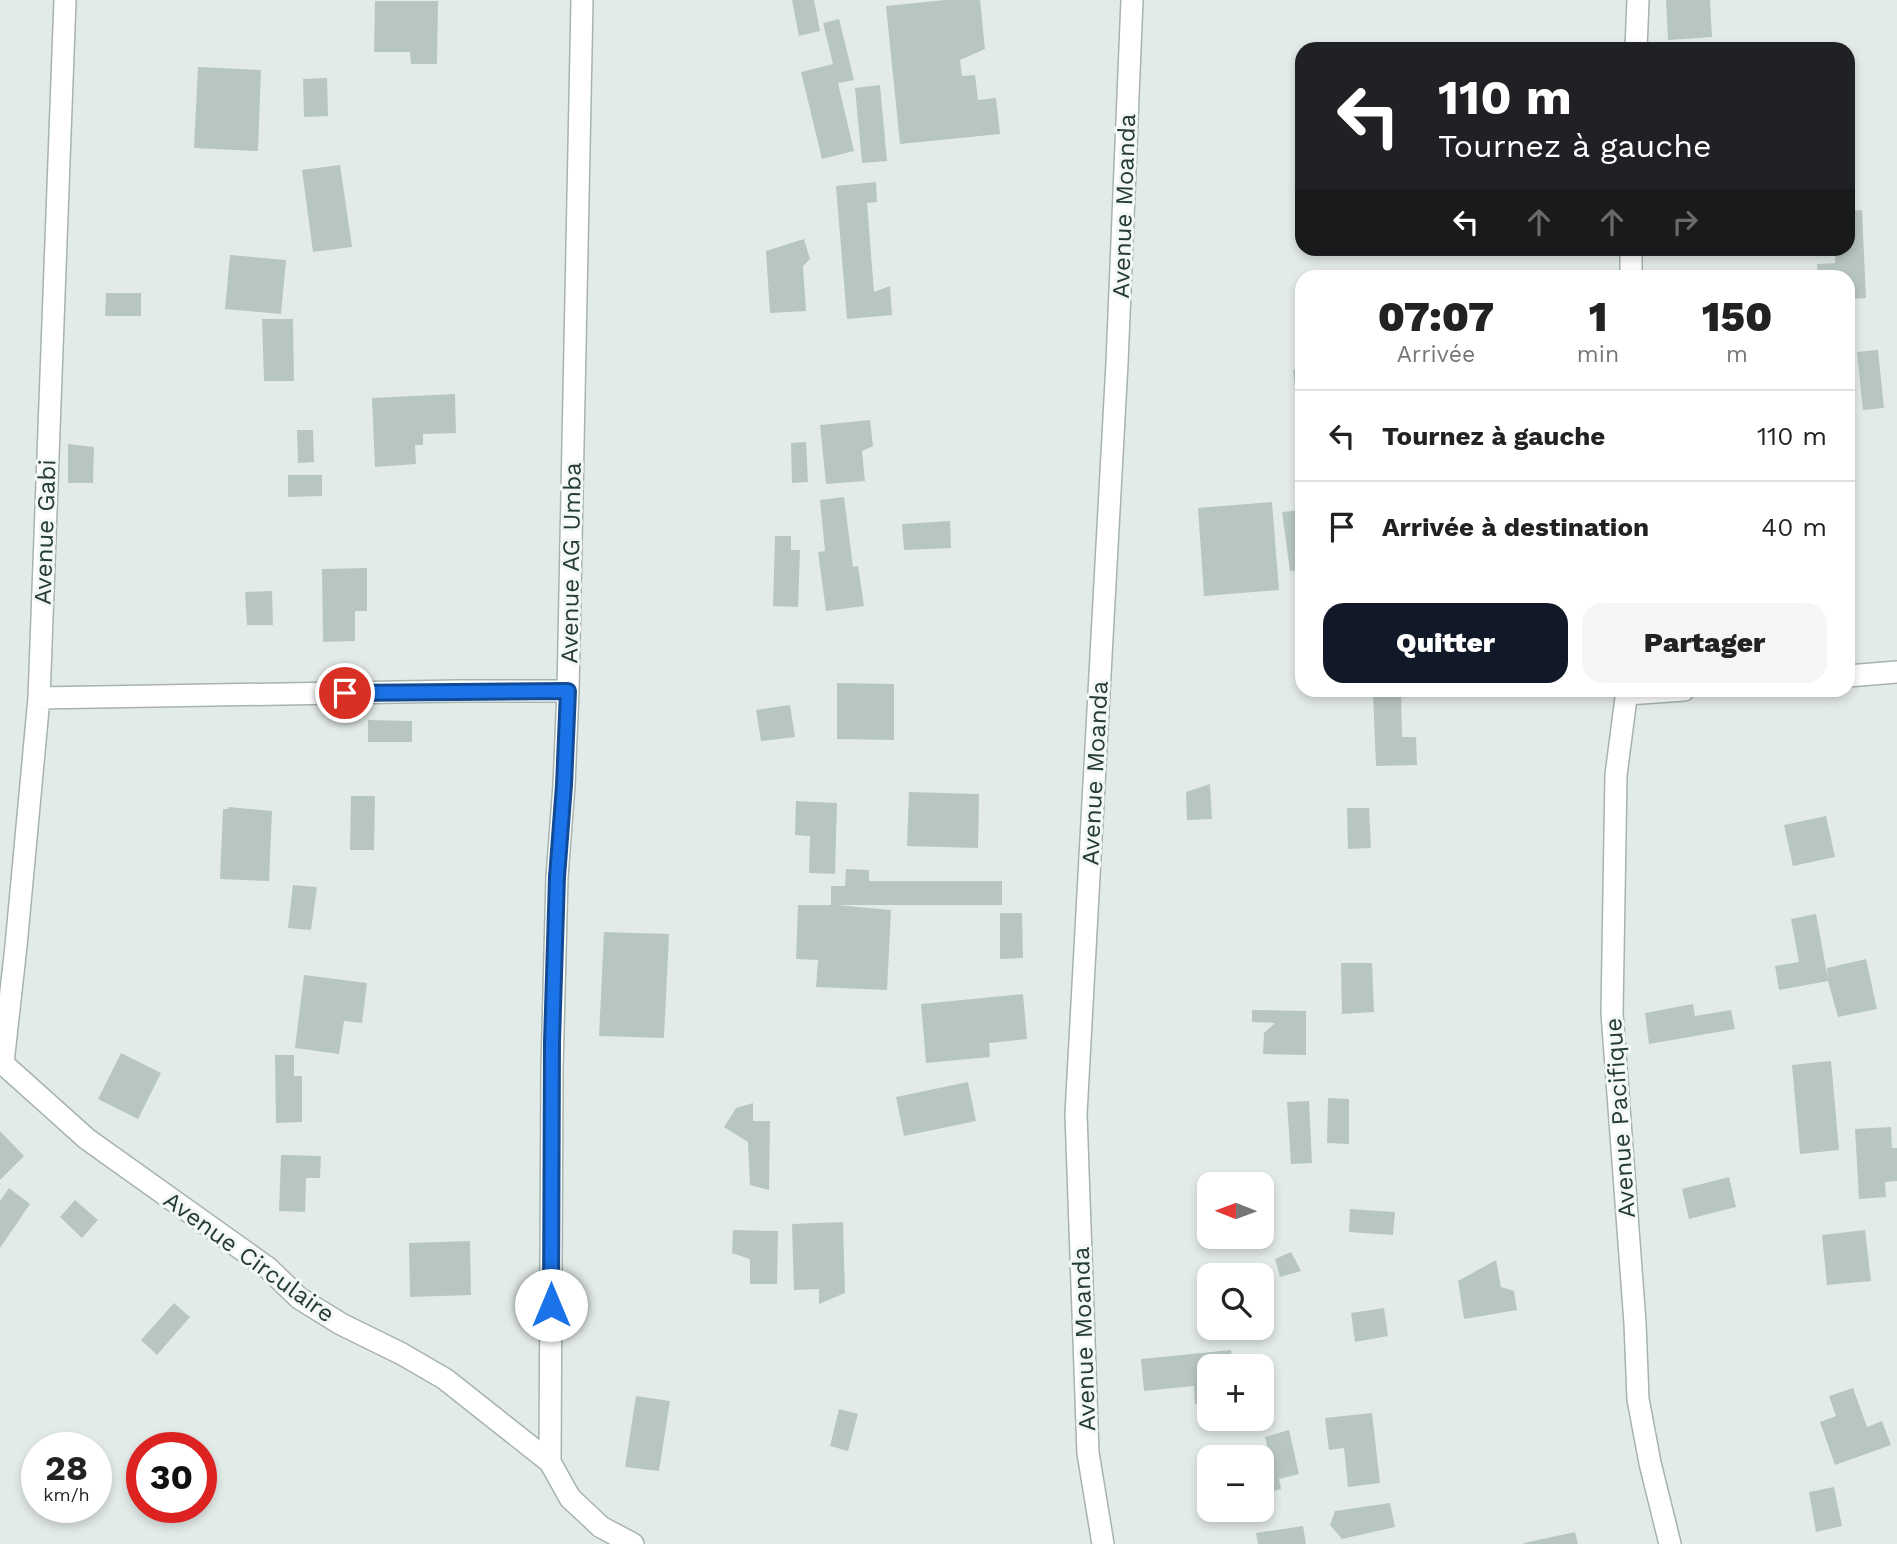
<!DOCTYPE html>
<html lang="fr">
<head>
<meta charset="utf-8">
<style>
	:root { --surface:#fff; --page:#f6f6f6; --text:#222; --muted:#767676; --line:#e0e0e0; --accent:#111827 }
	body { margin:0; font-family:"Work Sans",sans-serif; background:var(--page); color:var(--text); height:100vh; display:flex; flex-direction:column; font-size:26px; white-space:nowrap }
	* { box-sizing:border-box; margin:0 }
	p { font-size:23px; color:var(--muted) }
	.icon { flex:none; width:38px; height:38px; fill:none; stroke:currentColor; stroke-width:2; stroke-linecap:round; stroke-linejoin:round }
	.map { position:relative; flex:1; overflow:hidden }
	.sheet { position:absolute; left:1295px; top:270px; width:560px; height:427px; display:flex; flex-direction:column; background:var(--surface); border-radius:21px; box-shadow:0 4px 10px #0003 }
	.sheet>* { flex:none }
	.guide { position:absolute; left:1295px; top:42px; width:560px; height:214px; border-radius:21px; box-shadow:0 4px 10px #0003; background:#202124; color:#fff; overflow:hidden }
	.needle { width:46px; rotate:271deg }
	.fabs { position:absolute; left:1197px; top:1172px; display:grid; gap:14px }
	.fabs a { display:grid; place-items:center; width:77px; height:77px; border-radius:14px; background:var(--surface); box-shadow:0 4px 10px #0003; font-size:35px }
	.speed { position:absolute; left:21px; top:1432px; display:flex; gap:14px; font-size:35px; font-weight:700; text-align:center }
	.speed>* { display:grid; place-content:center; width:91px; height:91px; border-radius:50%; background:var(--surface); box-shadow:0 4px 10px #0003; line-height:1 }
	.speed small { font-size:18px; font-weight:400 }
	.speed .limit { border:10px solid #d22; background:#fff; color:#111 }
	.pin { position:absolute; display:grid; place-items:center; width:60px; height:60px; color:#fff; margin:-30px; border:4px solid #fff; border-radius:50%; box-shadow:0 2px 7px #0007 }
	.me { position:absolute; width:77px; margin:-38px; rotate:0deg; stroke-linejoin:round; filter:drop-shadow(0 0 5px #0008) }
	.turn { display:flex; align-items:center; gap:24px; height:147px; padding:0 28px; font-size:32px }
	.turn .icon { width:91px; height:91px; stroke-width:2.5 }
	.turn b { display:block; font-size:49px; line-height:60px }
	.lanes { display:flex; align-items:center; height:66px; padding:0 28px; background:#0003; justify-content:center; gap:35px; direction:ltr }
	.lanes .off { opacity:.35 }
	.eta { display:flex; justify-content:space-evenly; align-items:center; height:119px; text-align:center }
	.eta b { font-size:42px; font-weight:800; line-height:49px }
	.primary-button { display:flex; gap:14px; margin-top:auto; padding:14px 28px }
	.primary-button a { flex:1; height:80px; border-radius:21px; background:var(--accent); color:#fff; font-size:28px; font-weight:800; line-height:80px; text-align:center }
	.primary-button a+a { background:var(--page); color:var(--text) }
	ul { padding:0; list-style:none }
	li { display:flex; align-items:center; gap:21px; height:91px; padding:0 28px; border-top:2px solid var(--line) }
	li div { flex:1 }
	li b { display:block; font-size:26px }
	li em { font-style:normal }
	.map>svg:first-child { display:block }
	.building { fill:#b8c6c1 }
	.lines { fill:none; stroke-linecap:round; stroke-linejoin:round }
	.minor-casing { stroke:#a6b3af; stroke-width:24 }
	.minor { stroke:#fff; stroke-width:21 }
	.route-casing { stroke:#114b97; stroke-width:18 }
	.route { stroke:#1a73e8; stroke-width:12 }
	.labels { text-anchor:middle; stroke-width:6; stroke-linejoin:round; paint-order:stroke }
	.street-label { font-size:24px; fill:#243b36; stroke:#f3f8f6 }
</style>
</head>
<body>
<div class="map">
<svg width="1897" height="1544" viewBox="0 0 1897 1544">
	<rect width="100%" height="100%" fill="#e3ebe8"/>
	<path class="building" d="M792 0H814L820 31 799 36Z
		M945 0H980L985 49 960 60 962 76 975 75 978 100 996 98 1000 134 900 144 886 6Z
		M1666 0H1710L1712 37 1668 40Z
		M375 1H438L437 64H411L410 52H374Z
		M839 19 854 80 838 83 854 151 822 159 801 72 833 64 823 23Z
		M198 67 261 70 258 151 194 148Z
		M327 78 328 116 304 117 303 79Z
		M880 85 887 161 862 163 855 88Z
		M340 165 352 247 313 252 302 170Z
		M876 182 877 202 867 203 874 292 890 286 892 315 847 319 836 186Z
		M1862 210 1866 298 1848 299V276H1818L1817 264 1835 263V248H1848V211Z
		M804 239 810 259 803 266 806 311 770 313 766 251Z
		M230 255 286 260 281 314 225 309Z
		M106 293H141V316H105Z
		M262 319H293L294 381H264Z
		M1878 350 1884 408 1863 410 1857 352Z
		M1302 369V396H1296L1293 370Z
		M455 394 456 433 423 434V445H415L416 464 375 467 372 398Z
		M870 420 873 446 862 451 865 481 826 484 820 425Z
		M297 430H313L314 462 298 463Z
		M806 442 808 482 792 483 791 443Z
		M68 444 94 447 93 483H68Z
		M288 475H322V496L288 497Z
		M844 497 853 567 858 566 864 606 826 611 818 552 825 551 820 500Z
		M1272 502 1279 590 1204 596 1198 508Z
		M1302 510V570L1290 571 1282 512Z
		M950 521 951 548 904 550 902 524Z
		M775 536H791V550H800L798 607 773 606Z
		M367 568V611H355V641L323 642 322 569Z
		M272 591 273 625H247L245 592Z
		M837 683 894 684V740L837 739Z
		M1373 692H1401L1402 737H1416L1417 765 1376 766Z
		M790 705 795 737 761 741 756 710Z
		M368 720 412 721V742H368Z
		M1210 784 1212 819 1187 820 1186 792Z
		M909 792 979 794 978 848 907 846Z
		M351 796H375L374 850H350Z
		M796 801 837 803 835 874 809 873 810 836 795 835Z
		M228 807 272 811 269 881 220 879 223 809H228Z
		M1347 808H1369L1371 848 1348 849Z
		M1826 816 1835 857 1793 866 1784 825Z
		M846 869 869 870V881H1002V905H837L891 910 887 990 816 987 818 960 796 959 798 905H831V886H845Z
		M293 885 317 887 311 930 288 928Z
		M1000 913H1022L1023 958 1000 959Z
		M1816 914 1828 979 1827 968 1866 959 1877 1009 1838 1017 1828 981 1779 990 1775 966 1799 962 1791 919Z
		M604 932 669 934 664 1038 599 1036Z
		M1341 963H1372L1374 1012 1342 1014Z
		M304 975 367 983 362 1023 344 1021 339 1054 295 1048Z
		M1023 994 1027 1039 989 1043 990 1057 926 1063 921 1004Z
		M1693 1004 1695 1016 1731 1010 1735 1029 1649 1044 1645 1013Z
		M1252 1010 1306 1011V1055L1263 1054 1264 1033 1275 1023 1252 1022Z
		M121 1053 161 1073 138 1119 98 1099Z
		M275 1055H294V1076H302V1122L276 1123Z
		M1831 1061 1839 1150 1800 1154 1792 1065Z
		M968 1082 976 1121 904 1136 896 1097Z
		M1328 1098 1349 1099V1144L1327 1143Z
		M1309 1101 1312 1163 1291 1164 1287 1102Z
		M753 1103V1121H770L769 1190 750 1185 748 1142 724 1127 736 1108Z
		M1891 1127 1892 1148H1897V1181L1885 1182 1886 1197 1859 1199 1855 1129Z
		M0 1131 24 1156 0 1180Z
		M281 1155 321 1156 320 1178H306L305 1212 279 1211Z
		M1729 1177 1736 1207 1689 1219 1682 1189Z
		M9 1188 30 1204 0 1248V1201Z
		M75 1200 98 1220 82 1238 60 1217Z
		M1350 1209 1395 1212 1393 1235 1349 1232Z
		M843 1222 845 1293 819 1304V1289L794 1290 792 1224Z
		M733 1230 778 1231 777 1284H750V1259L732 1253Z
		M1865 1230 1871 1281 1827 1285 1822 1235Z
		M470 1241 471 1295 410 1297 409 1243Z
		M1291 1252 1301 1271 1280 1277 1275 1259Z
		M1496 1260 1501 1287 1514 1291 1517 1310 1464 1319 1458 1281Z
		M174 1303 190 1317 157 1355 141 1340Z
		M1384 1308 1388 1336 1355 1342 1351 1313Z
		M1231 1350 1233 1367H1209V1402L1195 1404 1194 1386 1144 1391 1141 1359Z
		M1853 1388 1867 1427 1882 1421 1891 1445 1835 1465 1820 1422 1836 1416 1829 1396Z
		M636 1396 670 1401 659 1471 625 1467Z
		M839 1409 858 1414 848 1451 830 1446Z
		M1372 1413 1380 1483 1348 1487 1344 1448 1329 1450 1325 1418Z
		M1289 1430 1299 1474 1279 1479 1281 1489 1262 1494V1471L1272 1468 1265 1437Z
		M1834 1487 1842 1526 1816 1532 1809 1492Z
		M1390 1503 1395 1527 1342 1539 1330 1525 1335 1511Z
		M1303 1526 1306 1544H1258L1256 1533Z
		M1575 1532 1578 1544H1524V1543Z"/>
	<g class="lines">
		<defs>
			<path id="minor" d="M1636 49 1638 0
				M1631 276V248
				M1848 676 1897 672
				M1627 690 1616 775 1612 1013 1635 1323 1638 1399 1650 1463 1670 1544
				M1627 694 1684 690
				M39 698 457 691H568
				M0 1061 87 1139 268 1268 299 1298 341 1324 402 1354 445 1379 550 1462 570 1498 601 1527 633 1544
				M3 1063 16 946 39 698 65 0
				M550 1462 552 1069 557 877 564 785 568 691 582 0
				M1103 1544 1088 1453 1076 1114 1117 363 1132 0"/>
		</defs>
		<use href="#minor" class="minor-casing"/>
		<use href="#minor" class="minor"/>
	</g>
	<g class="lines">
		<defs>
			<path id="route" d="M345 693 568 691 564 785 557 877 552 1042 551 1305"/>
		</defs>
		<use href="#route" class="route-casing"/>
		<use href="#route" class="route"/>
	</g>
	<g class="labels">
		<g class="street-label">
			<text transform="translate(1124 206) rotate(-88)" y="8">Avenue Moanda</text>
			<text transform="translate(45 532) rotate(-88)" y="8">Avenue Gabi</text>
			<text transform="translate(571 563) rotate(-89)" y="8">Avenue AG Umba</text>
			<text transform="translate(1095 773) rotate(-87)" y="8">Avenue Moanda</text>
			<text transform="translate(1620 1118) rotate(-94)" y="8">Avenue Pacifique</text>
			<text transform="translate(249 1257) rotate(36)" y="8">Avenue Circulaire</text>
			<text transform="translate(1084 1339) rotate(-92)" y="8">Avenue Moanda</text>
		</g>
	</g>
</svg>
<div class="fabs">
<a><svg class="needle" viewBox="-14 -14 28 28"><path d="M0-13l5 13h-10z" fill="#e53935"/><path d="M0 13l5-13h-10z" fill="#767676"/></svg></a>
<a><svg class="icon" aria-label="search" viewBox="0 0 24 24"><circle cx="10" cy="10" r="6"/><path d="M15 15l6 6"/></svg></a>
<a>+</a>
<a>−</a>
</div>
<div class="speed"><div>28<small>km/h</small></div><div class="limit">30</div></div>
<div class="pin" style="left:345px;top:693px;background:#d93025"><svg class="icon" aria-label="arrive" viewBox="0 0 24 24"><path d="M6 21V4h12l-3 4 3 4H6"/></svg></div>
<svg class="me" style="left:551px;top:1305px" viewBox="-20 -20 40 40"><circle r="19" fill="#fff"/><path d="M0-13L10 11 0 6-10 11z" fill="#1a73e8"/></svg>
<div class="guide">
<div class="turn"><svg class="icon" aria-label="left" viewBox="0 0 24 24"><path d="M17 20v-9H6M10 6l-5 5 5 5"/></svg><div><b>110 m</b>Tournez à gauche</div></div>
<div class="lanes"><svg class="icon" aria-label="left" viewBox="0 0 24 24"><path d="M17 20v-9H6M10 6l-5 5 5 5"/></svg><svg class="icon off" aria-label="ahead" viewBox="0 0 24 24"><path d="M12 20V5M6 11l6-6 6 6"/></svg><svg class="icon off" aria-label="ahead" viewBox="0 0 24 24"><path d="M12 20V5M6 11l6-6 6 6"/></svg><svg class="icon off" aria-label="right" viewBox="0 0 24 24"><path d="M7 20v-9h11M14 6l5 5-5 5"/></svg></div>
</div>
<section class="sheet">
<div class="eta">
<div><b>07:07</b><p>Arrivée</p></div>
<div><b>1</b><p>min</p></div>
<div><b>150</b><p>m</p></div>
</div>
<ul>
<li><svg class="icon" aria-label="left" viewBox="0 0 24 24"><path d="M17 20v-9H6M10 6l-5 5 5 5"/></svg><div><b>Tournez à gauche</b></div><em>110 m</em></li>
<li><svg class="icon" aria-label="arrive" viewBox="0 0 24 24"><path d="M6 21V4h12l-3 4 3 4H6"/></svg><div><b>Arrivée à destination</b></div><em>40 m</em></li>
</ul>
<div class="primary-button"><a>Quitter</a><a>Partager</a></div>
</section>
</div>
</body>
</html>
